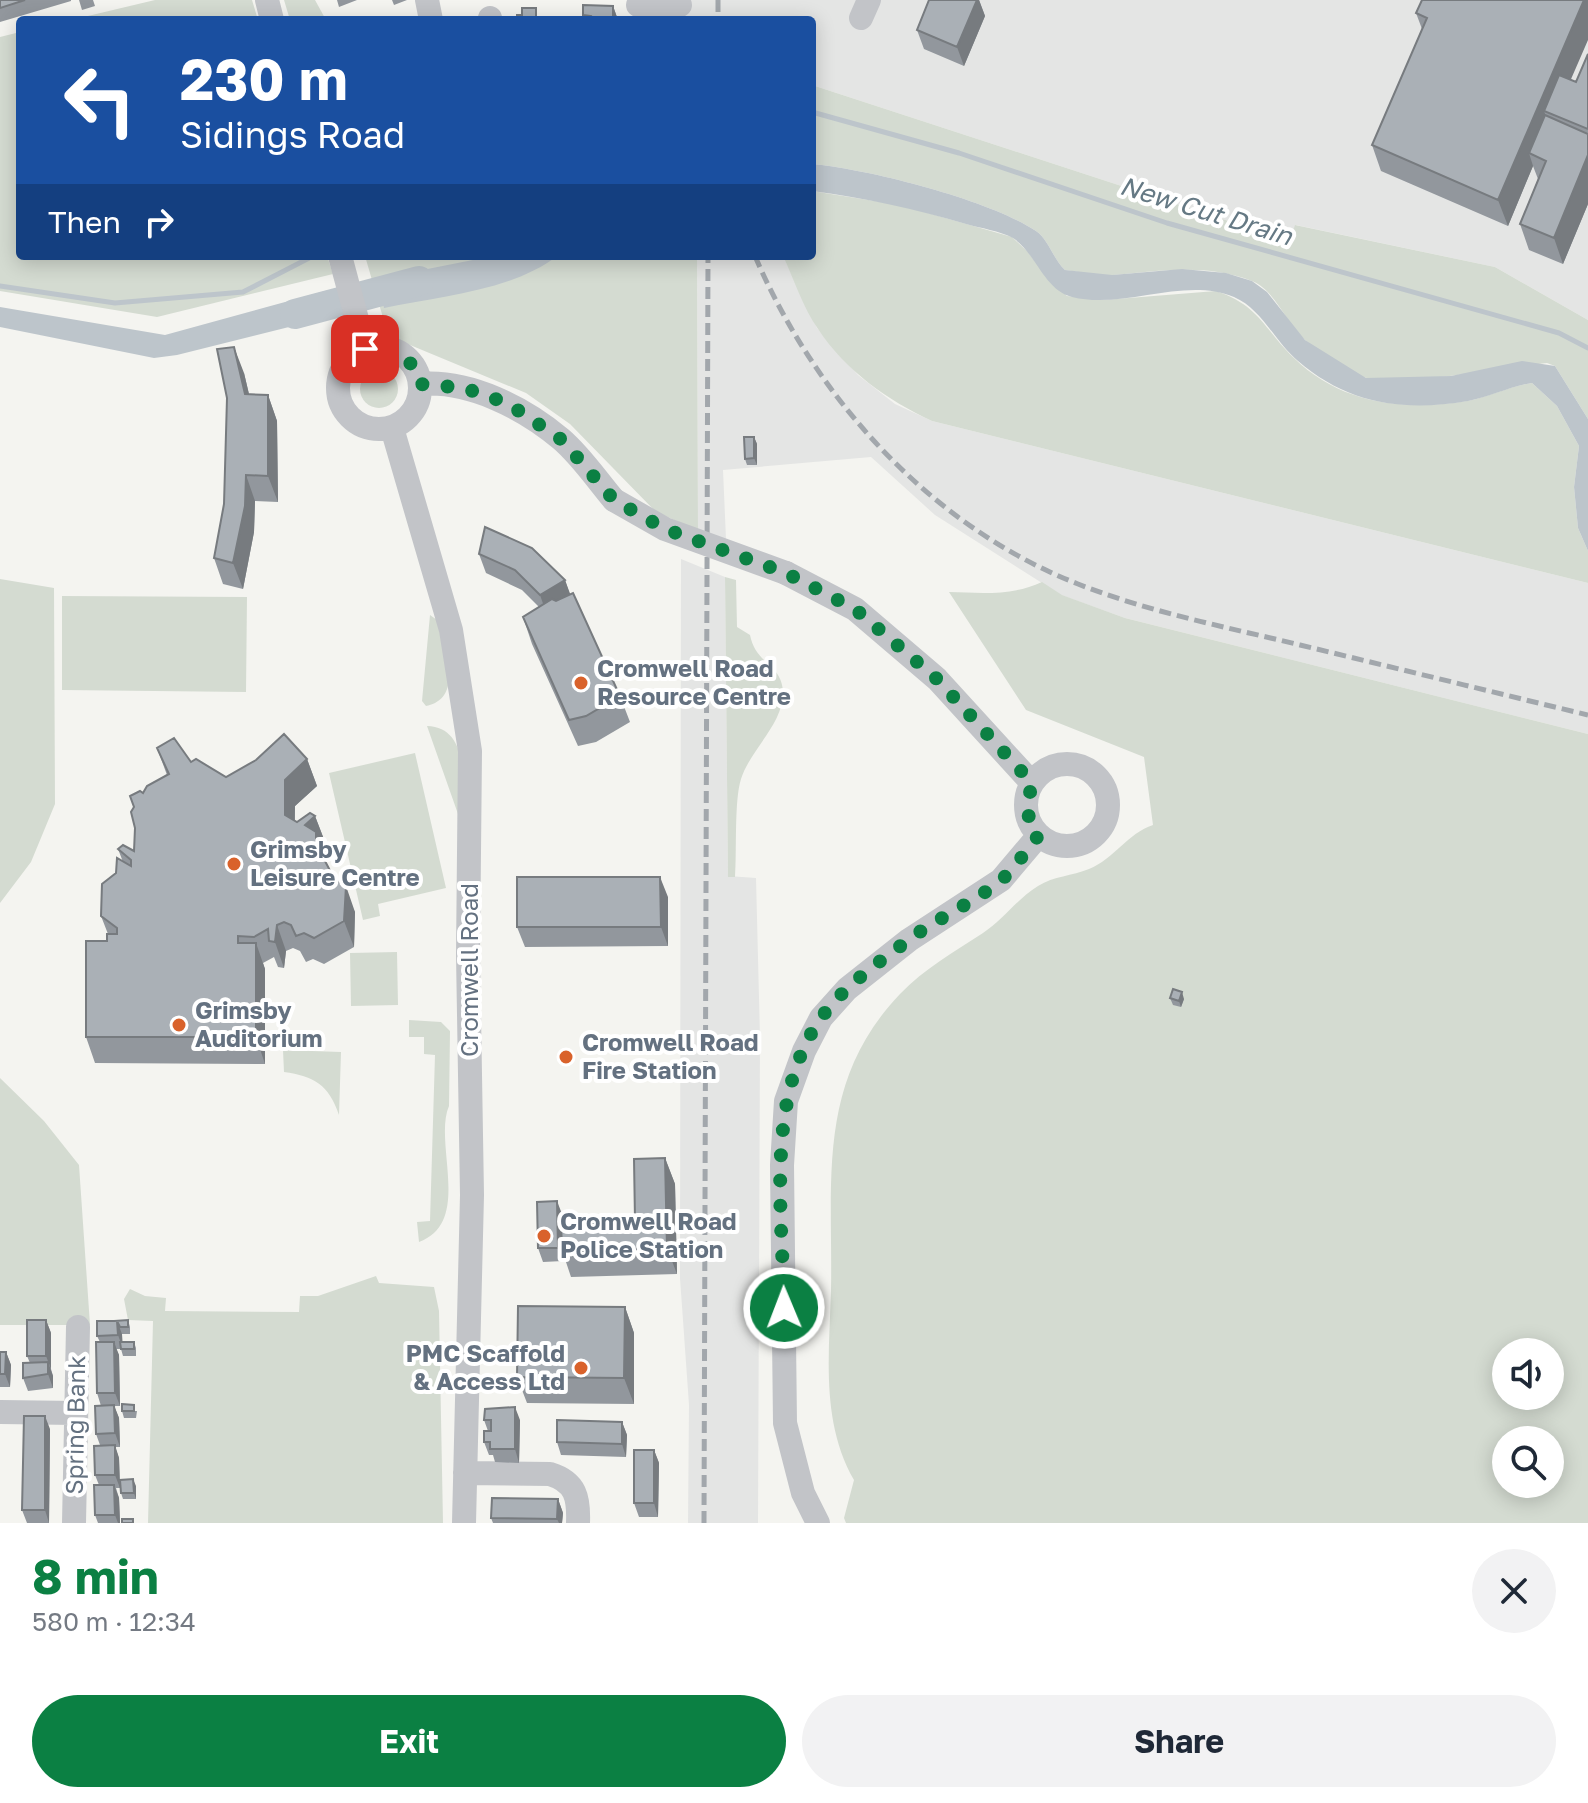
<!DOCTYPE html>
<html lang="en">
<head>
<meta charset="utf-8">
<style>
	:root { --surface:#fff; --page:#f2f2f3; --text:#1f2937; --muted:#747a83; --accent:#0b8043 }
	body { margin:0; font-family:"Golos Text",sans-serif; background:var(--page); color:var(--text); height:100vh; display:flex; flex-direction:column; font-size:30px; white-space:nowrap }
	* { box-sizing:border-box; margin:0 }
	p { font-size:26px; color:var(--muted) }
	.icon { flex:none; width:44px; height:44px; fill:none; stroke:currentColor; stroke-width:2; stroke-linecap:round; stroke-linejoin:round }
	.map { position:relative; height:1523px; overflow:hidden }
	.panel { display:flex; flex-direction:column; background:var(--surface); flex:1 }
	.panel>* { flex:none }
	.banner { position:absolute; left:16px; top:16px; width:800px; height:244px; border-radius:8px; box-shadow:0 4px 20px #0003; background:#1a4fa0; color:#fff; overflow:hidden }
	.fabs { position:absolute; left:1492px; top:1338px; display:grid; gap:16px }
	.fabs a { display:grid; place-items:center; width:72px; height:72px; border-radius:50%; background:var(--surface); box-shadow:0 4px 20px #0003; font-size:40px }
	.pin { position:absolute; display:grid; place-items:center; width:68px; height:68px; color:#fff; margin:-34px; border-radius:16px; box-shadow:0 4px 12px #0006 }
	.me { position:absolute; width:88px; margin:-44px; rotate:359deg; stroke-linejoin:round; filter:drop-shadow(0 0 6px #0008) }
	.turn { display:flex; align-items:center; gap:28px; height:168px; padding:0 32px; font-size:36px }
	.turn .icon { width:104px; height:104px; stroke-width:2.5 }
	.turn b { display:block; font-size:56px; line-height:68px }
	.then { display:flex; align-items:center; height:76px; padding:0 32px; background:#0003; gap:16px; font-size:30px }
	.round { display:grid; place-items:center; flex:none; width:84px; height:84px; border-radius:42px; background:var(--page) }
	.headline { display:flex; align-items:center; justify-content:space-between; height:136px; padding:0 32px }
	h1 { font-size:48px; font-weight:700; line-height:60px; color:var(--accent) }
	.action { display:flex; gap:16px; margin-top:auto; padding:16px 32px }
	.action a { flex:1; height:92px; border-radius:48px; background:var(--accent); color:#fff; font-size:32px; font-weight:700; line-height:92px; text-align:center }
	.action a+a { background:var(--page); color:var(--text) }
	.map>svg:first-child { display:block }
	.built { fill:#e4e5e4 }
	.green { fill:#d4dbd1; fill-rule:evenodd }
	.water { fill:#bdc5cb }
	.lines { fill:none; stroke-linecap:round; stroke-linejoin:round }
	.stream { stroke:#bdc5cb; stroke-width:5 }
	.river { stroke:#bdc5cb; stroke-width:30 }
	.minor { stroke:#c2c4c8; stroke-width:24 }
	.rail { stroke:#a2a7ac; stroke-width:5; stroke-dasharray:12 6; stroke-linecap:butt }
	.minor-bridge { stroke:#c2c4c8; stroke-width:24 }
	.wall { fill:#92979d }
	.shaded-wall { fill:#777b7f }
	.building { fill:#aab0b6; stroke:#777b7f; stroke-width:2 }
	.route { stroke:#0b8043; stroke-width:14; stroke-dasharray:0 25.2 }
	.poi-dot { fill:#d9622b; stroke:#fff; stroke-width:3 }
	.labels { text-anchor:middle; stroke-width:8; stroke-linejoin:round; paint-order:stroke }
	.poi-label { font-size:24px; font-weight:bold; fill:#647180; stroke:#fff; text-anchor:start }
	.street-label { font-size:24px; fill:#647180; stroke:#fff }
	.water-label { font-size:26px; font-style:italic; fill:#657984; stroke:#fff }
</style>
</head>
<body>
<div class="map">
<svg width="1588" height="1523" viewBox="0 0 1588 1523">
	<rect width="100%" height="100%" fill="#f4f4f0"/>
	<path class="built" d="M684 0H1588V320L1495 267 1296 225 1290 241 812 85V20H684Z
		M697 256H783L817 328 858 375 895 404 932 421 1588 583V734L1125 618 1061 595 935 515 871 457 723 470 726 539 698 531Z
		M681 559 725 577 728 876 756 878 760 1038 758 1523H688L689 1405 680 1278Z"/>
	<path class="green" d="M155 0H252L258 20H71Z
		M284 0H315L326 20H290Z
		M20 32V256H327L333 274 157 317 0 291V37Z
		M812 85 1290 241 1295 225 1495 267 1588 320V419L1555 366 1547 363C1510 367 1388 389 1360 376 1342 369 1319 352 1304 339 1286 323 1275 290 1252 281 1207 263 1160 271 1113 275 1098 276 1080 272 1065 270 1053 259 1049 240 1036 231 990 200 868 169 812 164Z
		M812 191 900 205 1012 237 1028 252 1051 283 1067 296 1104 300 1216 291C1260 306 1263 328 1294 358 1341 404 1403 411 1467 401 1489 397 1510 386 1532 383L1557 406 1579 446 1574 487 1578 528 1588 551V583L932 421C887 400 846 371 818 329 803 308 794 279 783 256H812Z
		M365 256H697L698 531 655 511 570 424 526 393 398 340 386 328Z
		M360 389a19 19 0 1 1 38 0a19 19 0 1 1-38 0Z
		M725 577 736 580 737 627 750 635C756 665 781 663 783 691 784 724 751 748 741 779 734 801 737 852 735 877H728Z
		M0 579 54 588 55 804 31 862 0 903Z
		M1042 582 1062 595 1125 618 1588 734V1523H846L844 1518 854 1480C821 1422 829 1356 831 1291 833 1180 816 1082 900 994 924 969 954 952 983 933 1003 920 1017 899 1038 886 1054 876 1072 876 1089 869 1114 859 1128 833 1153 825L1144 757 1026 710 949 592C982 593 1012 596 1042 582ZM1506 1352H1550V1396H1506ZM1506 1440H1550V1484H1506Z
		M62 596 247 597 246 692 62 690Z
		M430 615 437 620C443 646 466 698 426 706L422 701Z
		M427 726C474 727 462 797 464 831Z
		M415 753 446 888 378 904 380 916 363 920 329 773Z
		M397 952 398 1005 351 1006 350 953Z
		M409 1020 441 1022 450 1031 449 1106C433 1143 473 1222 419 1242L417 1222 430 1221 435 1055 424 1054V1037H409Z
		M283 1050 341 1052 339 1115C329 1085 314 1076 284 1072Z
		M0 1078 44 1121 79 1165 90 1325H0Z
		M376 1276 379 1283 434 1287 439 1311 443 1523H148L153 1321 128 1320 124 1299 130 1289 145 1296 166 1298 165 1311 299 1312 300 1296H318Z"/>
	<path class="water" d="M812 164C868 169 990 200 1036 231 1049 240 1053 259 1065 270L1112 275 1182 269 1226 273 1252 281 1267 292 1305 340 1366 378 1451 376 1522 361 1555 366 1588 419V551L1578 528 1574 487 1579 446 1557 406 1532 383C1511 386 1490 397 1468 401 1403 412 1348 404 1298 361 1275 342 1262 309 1234 297 1184 276 1124 310 1072 297 1044 290 1036 253 1013 238 1000 231 980 228 966 224 915 209 865 198 812 191Z
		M493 256H557C512 291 439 296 384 308L377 279Z
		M329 290 337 315 177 355 154 358 0 327V307L165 335Z"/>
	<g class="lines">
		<path class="stream" d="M812 112 959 153 1167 223 1559 333 1588 348
			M0 286 115 303 243 292 313 256"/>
		<path class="river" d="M295 314 419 281"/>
		<path class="minor" d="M267 0 272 20
			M427 0 431 20
			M638 5H680
			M490 18V20
			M861 18 869 0
			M340 256 365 349
			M338 388a41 41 0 1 1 82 0a41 41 0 1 1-82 0Z
			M420 384C470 380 524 408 561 439 581 456 597 480 614 500
			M392 428 451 630 470 751 468 954 472 1195 464 1523
			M786 573 855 609 937 679 1032 783
			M1026 805a41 41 0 1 1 82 0a41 41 0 1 1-82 0Z
			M0 1412 76 1413
			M465 1473 550 1474C576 1482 579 1498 578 1523
			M74 1523 78 1327
			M818 1523 803 1493 785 1423 782 1165 786 1101 804 1051 821 1018 847 989 909 940 1001 880 1039 835"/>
		<path class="rail" d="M718 0V20
			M755 256C816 399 932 527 1078 584 1149 612 1226 627 1300 645 1396 668 1492 692 1588 715
			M704 1523 708 256"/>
		<path class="minor-bridge" d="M614 500 665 529 786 573"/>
	</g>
	<path class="wall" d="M0 0H71V1L0 22Z
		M79 0H93L95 6 82 10Z
		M337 0H357L339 7Z
		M392 0H407L394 5Z
		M929 0H979L985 16 964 66 924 49 917 30Z
		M613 6 618 20H584L583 15Z
		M1416 13 1576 82 1588 54V204L1563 264 1529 250 1520 224 1538 179 1533 166 1508 226 1381 171 1372 145 1422 29Z
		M244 373 249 394 268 395 277 421 278 502 255 501 254 532 243 589 223 584 214 558 224 504Z
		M754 437 757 444V465H747L745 459Z
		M479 554 565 580 570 595 620 696 630 722 596 742 578 746 532 644 523 617 539 607 522 590 486 573Z
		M157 748 226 777 307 759 317 786 295 806V821L297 822 315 816 325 842 321 846 325 861 355 912 354 947 324 964 313 959 306 962 300 951 293 948 286 951 284 968 278 967 274 957 263 963 265 969V1064L95 1063 86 1037 107 941 108 934 101 916 116 873 123 862 118 849 134 851 135 828 143 793 167 775Z
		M668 897V946L525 947 517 927Z
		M1170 998 1184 999 1181 1007 1173 1005Z
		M665 1158 675 1184 677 1274 571 1277 563 1253V1261L543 1262 538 1248 562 1214V1222L635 1220Z
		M625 1307 634 1333V1404L527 1403 517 1377Z
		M46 1320 51 1333V1369L53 1376V1388L28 1391 23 1378 30 1363 27 1356Z
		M128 1320 130 1327V1334H122V1342H134L136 1348V1356H123L121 1349H116L119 1355 120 1406H114L119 1418 120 1447H115L119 1458 120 1488H116L119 1498 120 1523H98L95 1515 99 1485 95 1475 100 1445 96 1434 101 1406 97 1393 100 1342 97 1336Z
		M0 1352H6L11 1365 10 1387H0Z
		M122 1411H137L136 1418H124Z
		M484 1420H520L519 1463 495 1462 493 1455H489L484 1442 488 1431Z
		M622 1422 627 1435 626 1457 561 1455 557 1442Z
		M50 1429 49 1523H27L22 1510Z
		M654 1450 659 1463 658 1517H639L634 1503Z
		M136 1486V1499H123L121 1493Z
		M558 1499 563 1513 562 1523H493L491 1518Z"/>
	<path class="shaded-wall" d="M977 0H979L985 16 964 66 957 47Z
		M1584 0H1588V40L1555 116 1544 111 1550 128 1529 153 1533 166 1508 226 1498 200Z
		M613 6 618 20H613Z
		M1588 155V204L1563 264 1554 238Z
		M234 347 244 373 255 420 245 394Z
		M268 395 277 421 278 502 268 476Z
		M754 437 757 444V465L754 458Z
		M246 475 255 501 254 532 243 589 233 563Z
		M565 580 572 599 547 615 540 595Z
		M307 759 317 786 295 806 294 841 285 815V780Z
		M315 816 325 842 321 846 325 858V870L305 825Z
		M660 877 668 897V946L661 927Z
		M346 886 355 912 354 947 344 921Z
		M277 925 286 951 284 968 275 942Z
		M256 943 265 969V1064L256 1037Z
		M1182 992 1184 999 1181 1007 1179 1001Z
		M665 1158 675 1184 677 1274 667 1248Z
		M557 1201 562 1214 563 1261 558 1248Z
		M625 1307 634 1333V1404L624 1378Z
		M46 1320 51 1333V1369L46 1356Z
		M117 1321 122 1334 123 1349 118 1335Z
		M114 1342 119 1355 120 1406 115 1393Z
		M6 1352 11 1365 10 1387 5 1374Z
		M48 1362 53 1376V1388L48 1374Z
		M114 1405 119 1418 120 1447 115 1433Z
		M515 1407 520 1420 519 1463 515 1449Z
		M45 1416 50 1429 49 1523 45 1510Z
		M622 1422 627 1435 626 1457 622 1444Z
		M115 1445 119 1458 120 1488 115 1475Z
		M654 1450 659 1463 658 1517 654 1503Z
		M133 1479 136 1486V1499L134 1493Z
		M114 1485 119 1498 120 1523H118L115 1515Z
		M558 1499 563 1513 562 1523H559L557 1519Z"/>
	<path class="building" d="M0 0H25L0 8Z
		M929 0H977L957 47 917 30Z
		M1422 0H1584L1498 200 1372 145 1427 18 1416 13Z
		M583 5 613 6V20H590L591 16 583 15Z
		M522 8H536V20H517V15H522Z
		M417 17V20H400V19Z
		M1588 54V129L1544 111 1559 75 1576 82Z
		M1545 115 1588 134V155L1554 238 1520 224 1546 161 1529 153Z
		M234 347 245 394 268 395V476L246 475 245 506 233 563 214 558 224 504 227 398 217 349Z
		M744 437H754V458L745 459Z
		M485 527 532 548 565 580 540 595 515 570 479 554Z
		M573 593 620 696 586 716 569 720 523 617 552 599 556 601Z
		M284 734 307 759 285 780V815L297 822 310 813 315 816 305 825 316 832V844L335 880 346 886 344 921 314 938 304 933 296 936 291 925 284 922 277 925 275 942 269 941 268 929 254 937 238 936V943H256V1037H86V941H107V934H117V928L101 916 102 884 116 873 117 858 131 866V860L118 849 123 845 134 851 135 828 131 812 134 807 130 796 140 791 143 793 147 786 169 774 157 748 174 738 191 762 196 759 226 777 256 760Z
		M517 877H660L661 927H517Z
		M1173 989 1182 992 1179 1001 1170 998Z
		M665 1158 667 1248 562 1250 561 1222 635 1220 634 1159Z
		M557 1201 558 1248H538L537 1202Z
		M518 1306 625 1307 624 1378 517 1377Z
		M27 1320H46V1356H27Z
		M128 1320V1327H120L117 1321H114Z
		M97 1321H117L118 1335 97 1336Z
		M96 1342H114L115 1393H97Z
		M120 1342H134V1349H121Z
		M0 1352H6L5 1374H0Z
		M48 1362V1374L23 1378V1363Z
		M122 1404 134 1405V1411H122Z
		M114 1405 115 1433 96 1434 95 1406Z
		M515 1407V1449H490V1442H484V1431H491V1420H484L485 1409Z
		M24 1416H45V1510H22Z
		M557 1420 622 1422V1444L557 1442Z
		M115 1445V1475H95L94 1446Z
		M634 1450H654V1503H634Z
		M133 1479 134 1493H121L120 1480Z
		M94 1485H114L115 1515H95Z
		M492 1498 558 1499 557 1519 491 1518Z
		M122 1519H133V1523H122Z"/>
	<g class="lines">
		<path class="route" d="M365 349C393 344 412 355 420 384L464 388 507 403 562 440 614 500 665 529 786 573 855 609 937 679 1032 783 1026 811 1039 835C1026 850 1014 870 999 882 971 904 936 919 907 941 878 963 843 987 821 1018 764 1099 783 1215 784 1308"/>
	</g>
	<g class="poi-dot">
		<circle cx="581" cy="683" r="8"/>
		<circle cx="234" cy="864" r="8"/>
		<circle cx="179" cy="1025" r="8"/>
		<circle cx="566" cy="1057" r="8"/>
		<circle cx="544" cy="1236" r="8"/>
		<circle cx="581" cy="1368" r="8"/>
	</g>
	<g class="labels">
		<g class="poi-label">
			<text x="597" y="677">Cromwell Road<tspan x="597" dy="28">Resource Centre</tspan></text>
			<text x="250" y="858">Grimsby<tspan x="250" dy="28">Leisure Centre</tspan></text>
			<text x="195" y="1019">Grimsby<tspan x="195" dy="28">Auditorium</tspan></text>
			<text x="582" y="1051">Cromwell Road<tspan x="582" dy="28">Fire Station</tspan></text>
			<text x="560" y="1230">Cromwell Road<tspan x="560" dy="28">Police Station</tspan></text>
			<text x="565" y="1362" text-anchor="end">PMC Scaffold<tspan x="565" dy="28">&amp; Access Ltd</tspan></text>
		</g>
		<g class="street-label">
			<text transform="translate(470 970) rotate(-90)" y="8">Cromwell Road</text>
			<text transform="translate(76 1425) rotate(-89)" y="8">Spring Bank</text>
		</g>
		<g class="water-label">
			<text transform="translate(1206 211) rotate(17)" y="9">New Cut Drain</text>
		</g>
	</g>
</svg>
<div class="fabs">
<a><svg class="icon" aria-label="sound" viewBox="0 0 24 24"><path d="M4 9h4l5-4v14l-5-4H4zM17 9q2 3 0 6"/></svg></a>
<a><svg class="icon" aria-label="search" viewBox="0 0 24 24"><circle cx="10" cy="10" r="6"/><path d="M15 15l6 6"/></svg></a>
</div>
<div class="pin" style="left:365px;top:349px;background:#d93025"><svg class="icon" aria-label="arrive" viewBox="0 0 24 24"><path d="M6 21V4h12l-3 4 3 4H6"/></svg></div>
<svg class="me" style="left:784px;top:1308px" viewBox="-20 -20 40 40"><circle r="17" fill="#0b8043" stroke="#fff" stroke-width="3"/><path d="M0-11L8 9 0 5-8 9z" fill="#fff"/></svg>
<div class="banner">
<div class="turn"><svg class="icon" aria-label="left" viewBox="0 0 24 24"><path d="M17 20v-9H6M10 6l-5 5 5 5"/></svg><div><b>230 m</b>Sidings Road</div></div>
<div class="then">Then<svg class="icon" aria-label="right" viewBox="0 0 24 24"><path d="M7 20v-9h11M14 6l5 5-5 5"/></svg></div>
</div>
</div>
<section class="panel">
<div class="headline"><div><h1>8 min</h1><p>580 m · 12:34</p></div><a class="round"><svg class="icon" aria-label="close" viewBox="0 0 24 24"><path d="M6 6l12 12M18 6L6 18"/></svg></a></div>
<div class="action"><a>Exit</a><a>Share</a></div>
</section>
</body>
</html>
